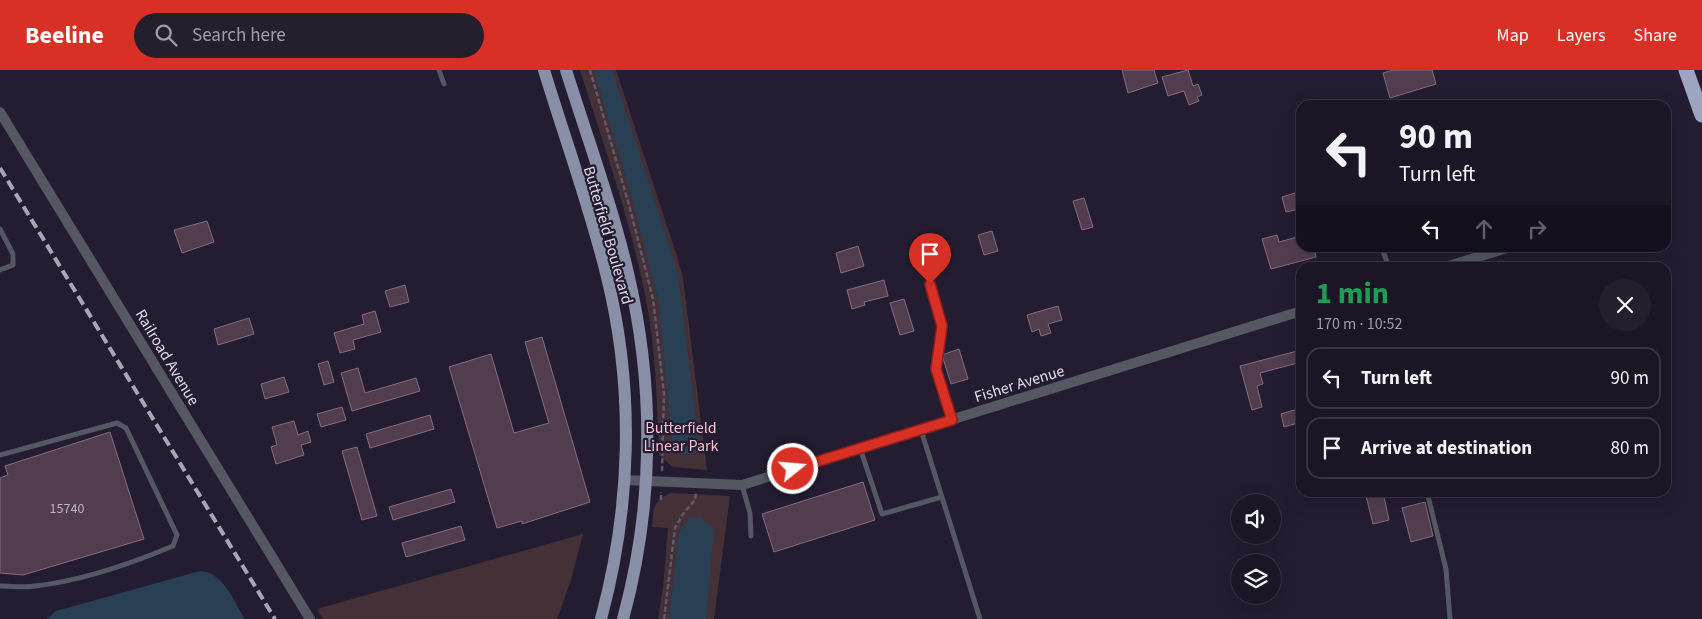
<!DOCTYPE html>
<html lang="en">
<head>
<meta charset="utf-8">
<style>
	:root { --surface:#1b1525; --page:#241e2d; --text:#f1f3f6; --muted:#a09fa7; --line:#393442; --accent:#d93025 }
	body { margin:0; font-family:"Source Sans 3",sans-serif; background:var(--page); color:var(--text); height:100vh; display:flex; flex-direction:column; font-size:19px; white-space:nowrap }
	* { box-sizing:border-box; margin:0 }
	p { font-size:16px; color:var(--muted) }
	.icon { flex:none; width:28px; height:28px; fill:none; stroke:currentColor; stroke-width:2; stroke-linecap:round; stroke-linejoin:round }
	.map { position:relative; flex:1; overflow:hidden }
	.side { position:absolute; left:1296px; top:192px; width:375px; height:235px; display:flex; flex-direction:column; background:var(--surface); border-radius:15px; box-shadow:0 5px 20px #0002,0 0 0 1px var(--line) }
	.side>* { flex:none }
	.banner { position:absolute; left:1296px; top:30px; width:375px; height:152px; border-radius:15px; box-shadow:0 5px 20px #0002,0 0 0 1px var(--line); background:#1b1525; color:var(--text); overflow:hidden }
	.fabs { position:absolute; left:1231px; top:424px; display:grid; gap:10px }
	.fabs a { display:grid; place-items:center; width:50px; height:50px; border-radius:50%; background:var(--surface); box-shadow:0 5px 20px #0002,0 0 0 1px var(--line); font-size:25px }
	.pin { position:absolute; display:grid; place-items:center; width:42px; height:42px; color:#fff; margin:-51px -21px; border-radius:50% 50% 50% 0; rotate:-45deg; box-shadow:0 0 5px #0007 }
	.pin .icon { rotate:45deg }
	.me { position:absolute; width:55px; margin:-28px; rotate:73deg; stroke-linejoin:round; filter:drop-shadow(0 0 4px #0008) }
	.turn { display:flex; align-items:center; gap:18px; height:105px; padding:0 20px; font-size:22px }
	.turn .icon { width:65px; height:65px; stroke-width:2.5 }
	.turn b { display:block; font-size:35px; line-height:42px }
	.lanes { display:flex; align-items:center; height:48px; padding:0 20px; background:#0003; justify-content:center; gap:25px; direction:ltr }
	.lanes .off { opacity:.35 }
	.round { display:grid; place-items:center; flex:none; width:52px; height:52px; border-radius:26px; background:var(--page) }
	.overview { display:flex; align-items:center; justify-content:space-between; height:85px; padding:0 20px }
	h1 { font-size:30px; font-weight:700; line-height:38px; color:#1e9e55 }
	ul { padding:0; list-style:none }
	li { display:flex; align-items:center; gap:15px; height:62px; margin:0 10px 8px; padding:0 10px; border:2px solid var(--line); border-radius:15px }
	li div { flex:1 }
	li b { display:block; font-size:19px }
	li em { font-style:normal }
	header { display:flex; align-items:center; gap:30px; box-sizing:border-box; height:70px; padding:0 25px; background:var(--accent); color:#fff }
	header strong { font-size:24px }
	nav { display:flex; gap:28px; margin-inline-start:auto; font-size:18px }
	.search { width:350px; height:45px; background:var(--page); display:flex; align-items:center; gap:12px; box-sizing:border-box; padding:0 18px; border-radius:28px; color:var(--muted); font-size:19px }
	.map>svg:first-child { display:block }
	.green { fill:#433137 }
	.water { fill:#294054 }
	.building { fill:#523d4f; stroke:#846d81 }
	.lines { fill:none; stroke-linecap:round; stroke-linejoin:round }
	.path { stroke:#60596c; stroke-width:2.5; stroke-dasharray:5 2.5; stroke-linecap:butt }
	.service { stroke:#555863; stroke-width:5 }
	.minor { stroke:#555863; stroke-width:10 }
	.primary { stroke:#898fa6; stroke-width:12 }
	.motorway { stroke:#9ea5c1; stroke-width:15 }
	.rail { stroke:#aaa5b5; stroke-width:4; stroke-dasharray:10 5; stroke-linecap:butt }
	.route-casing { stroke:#8d1f18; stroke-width:12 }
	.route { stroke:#d93025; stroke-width:9 }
	.labels { text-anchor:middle; stroke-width:4.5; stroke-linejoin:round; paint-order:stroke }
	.number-label { font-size:14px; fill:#bcb4c2 }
	.street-label { font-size:16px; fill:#e0dbe9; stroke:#241c31 }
	.park-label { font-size:16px; fill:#fbbdd1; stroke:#241c31 }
</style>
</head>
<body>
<header>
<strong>Beeline</strong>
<div class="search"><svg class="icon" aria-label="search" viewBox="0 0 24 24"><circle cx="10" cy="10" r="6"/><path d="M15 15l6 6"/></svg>Search here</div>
<nav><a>Map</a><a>Layers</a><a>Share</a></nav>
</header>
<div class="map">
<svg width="1702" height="549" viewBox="0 0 1702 549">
	<rect width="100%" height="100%" fill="#241c31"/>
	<path class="green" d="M580 0H616L677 186 683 208 707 400 673 397 659 385C657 334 656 281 646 230 631 152 604 76 580 0Z
		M670 423 730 426 714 549H658L663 517 668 458 652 457C654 438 652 432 670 423Z
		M583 464 571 510 557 549H323L317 539Z"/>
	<path class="water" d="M594 0H612L673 187 679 212 699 374 694 384 682 385 673 375 658 229 634 135Z
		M700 447 714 459 706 549H669L679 462 689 448Z
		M200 501C224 502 233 531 245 549H47L56 541Z"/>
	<path class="building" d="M1122 0H1154L1158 13 1128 23Z
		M1188 0 1193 16 1198 14 1202 25 1197 27 1199 31 1189 35 1184 21 1168 26 1162 7Z
		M1393 0H1432L1436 14 1390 28 1383 3Z
		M1295 123 1299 139 1286 142 1282 127Z
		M1084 128 1093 157 1082 160 1073 131Z
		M207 151 214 172 182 183 174 160Z
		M992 161 998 181 984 185 978 165Z
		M1277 165 1279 172 1297 167 1301 178H1314L1316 187 1271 199 1262 169Z
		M858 176 864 196 841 203 836 183Z
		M884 210 888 226 864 232 865 235 852 239 847 220Z
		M405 215 409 232 390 237 385 221Z
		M904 229 914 261 900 265 890 233Z
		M1058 236 1062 250 1048 254 1051 263 1041 266 1039 259 1032 262 1027 245Z
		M375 241 381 262 353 270 355 279 340 283 334 263 364 254 362 245Z
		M249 248 254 264 218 275 214 259Z
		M542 267 590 432 522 454V451L497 458 449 297 491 284 514 363 549 353 525 272Z
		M959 279 968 309 951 314 942 285Z
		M1301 280V292L1260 303 1263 314 1257 316 1262 337 1252 340 1240 296Z
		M328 291 334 312 324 315 318 294Z
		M358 298 365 323 416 308 420 321 352 341 341 303Z
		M284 307 289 322 265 329 261 314Z
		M342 337 346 350 321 357 317 344Z
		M1301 338V352L1284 357 1281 344Z
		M430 345 434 359 370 378 366 364Z
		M294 351 298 365 308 361 311 372 301 375 304 385 276 394 271 377 277 375 272 357Z
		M110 362 144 469 23 505 0 503V408L8 405 5 396Z
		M357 377 377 446 362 450 342 381Z
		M863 412 875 450 774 482 762 444Z
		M451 419 455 432 393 450 389 437Z
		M1365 422H1383L1389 450 1373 454Z
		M1425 432 1433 466 1411 472 1402 438Z
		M461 456 465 470 406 487 402 473Z"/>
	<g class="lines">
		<path class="path" d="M590 0 629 135 653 229 664 324 662 402
			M661 430V422
			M664 549 675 458 683 444 695 430 696 422"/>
		<path class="service" d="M439 0 444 14
			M0 159 13 184V195L0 200
			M1382 178 1389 198
			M930 214 942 256 936 299 952 350
			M921 360 980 549
			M860 378 882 444 942 427
			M0 385 117 353 126 358 177 465 173 476C130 494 82 511 35 516 24 518 11 516 0 516
			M742 415 750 443 751 466
			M1427 422 1446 499 1450 549"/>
		<path class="minor" d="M0 42 310 549
			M1442 198 1507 178
			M625 410 742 415 1301 241"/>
		<path class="primary" d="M544 0C565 69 590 137 607 207 635 320 631 438 601 549
			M566 0C587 67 612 135 628 203 655 317 654 436 623 549"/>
		<path class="motorway" d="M1686 0 1702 45"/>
		<path class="rail" d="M0 98 275 549"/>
	</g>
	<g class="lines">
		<defs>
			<path id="route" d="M793 399 952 350 936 299 942 256 930 214"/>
		</defs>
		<use href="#route" class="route-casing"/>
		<use href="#route" class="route"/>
	</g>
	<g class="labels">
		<g class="number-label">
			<text x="67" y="443">15740</text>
		</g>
		<g class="street-label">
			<text transform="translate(609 165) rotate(74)" y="6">Butterfield Boulevard</text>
			<text transform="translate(168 287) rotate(59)" y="6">Railroad Avenue</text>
			<text transform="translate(1019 313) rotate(-17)" y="6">Fisher Avenue</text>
		</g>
		<g class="park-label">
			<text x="681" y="363">Butterfield<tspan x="681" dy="18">Linear Park</tspan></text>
		</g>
	</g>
</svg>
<div class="fabs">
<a><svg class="icon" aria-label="sound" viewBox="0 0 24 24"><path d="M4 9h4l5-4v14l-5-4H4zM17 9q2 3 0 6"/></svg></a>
<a><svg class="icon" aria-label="layers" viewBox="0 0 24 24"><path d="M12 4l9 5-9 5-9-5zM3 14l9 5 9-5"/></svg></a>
</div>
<div class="pin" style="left:930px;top:214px;background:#d93025"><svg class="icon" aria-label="arrive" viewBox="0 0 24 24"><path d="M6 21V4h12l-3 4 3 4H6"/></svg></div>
<svg class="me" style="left:793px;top:399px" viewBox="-20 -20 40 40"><circle r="17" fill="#d93025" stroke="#fff" stroke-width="3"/><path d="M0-11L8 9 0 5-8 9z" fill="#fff"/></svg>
<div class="banner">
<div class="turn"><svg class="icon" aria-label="left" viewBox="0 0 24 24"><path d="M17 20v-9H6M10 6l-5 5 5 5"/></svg><div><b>90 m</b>Turn left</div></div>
<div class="lanes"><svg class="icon" aria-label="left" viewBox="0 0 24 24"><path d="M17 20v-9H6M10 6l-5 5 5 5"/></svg><svg class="icon off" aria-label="ahead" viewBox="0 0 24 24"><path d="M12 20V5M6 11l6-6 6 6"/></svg><svg class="icon off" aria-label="right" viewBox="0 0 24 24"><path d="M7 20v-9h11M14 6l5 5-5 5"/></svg></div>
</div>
<section class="side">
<div class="overview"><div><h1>1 min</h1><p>170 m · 10:52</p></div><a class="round"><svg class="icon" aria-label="close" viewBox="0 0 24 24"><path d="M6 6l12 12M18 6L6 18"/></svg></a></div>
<ul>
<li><svg class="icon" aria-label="left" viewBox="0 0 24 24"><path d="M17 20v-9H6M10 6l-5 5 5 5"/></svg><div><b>Turn left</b></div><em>90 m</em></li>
<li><svg class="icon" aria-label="arrive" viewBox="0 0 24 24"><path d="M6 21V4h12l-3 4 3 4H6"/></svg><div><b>Arrive at destination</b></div><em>80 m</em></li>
</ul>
</section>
</div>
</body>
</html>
